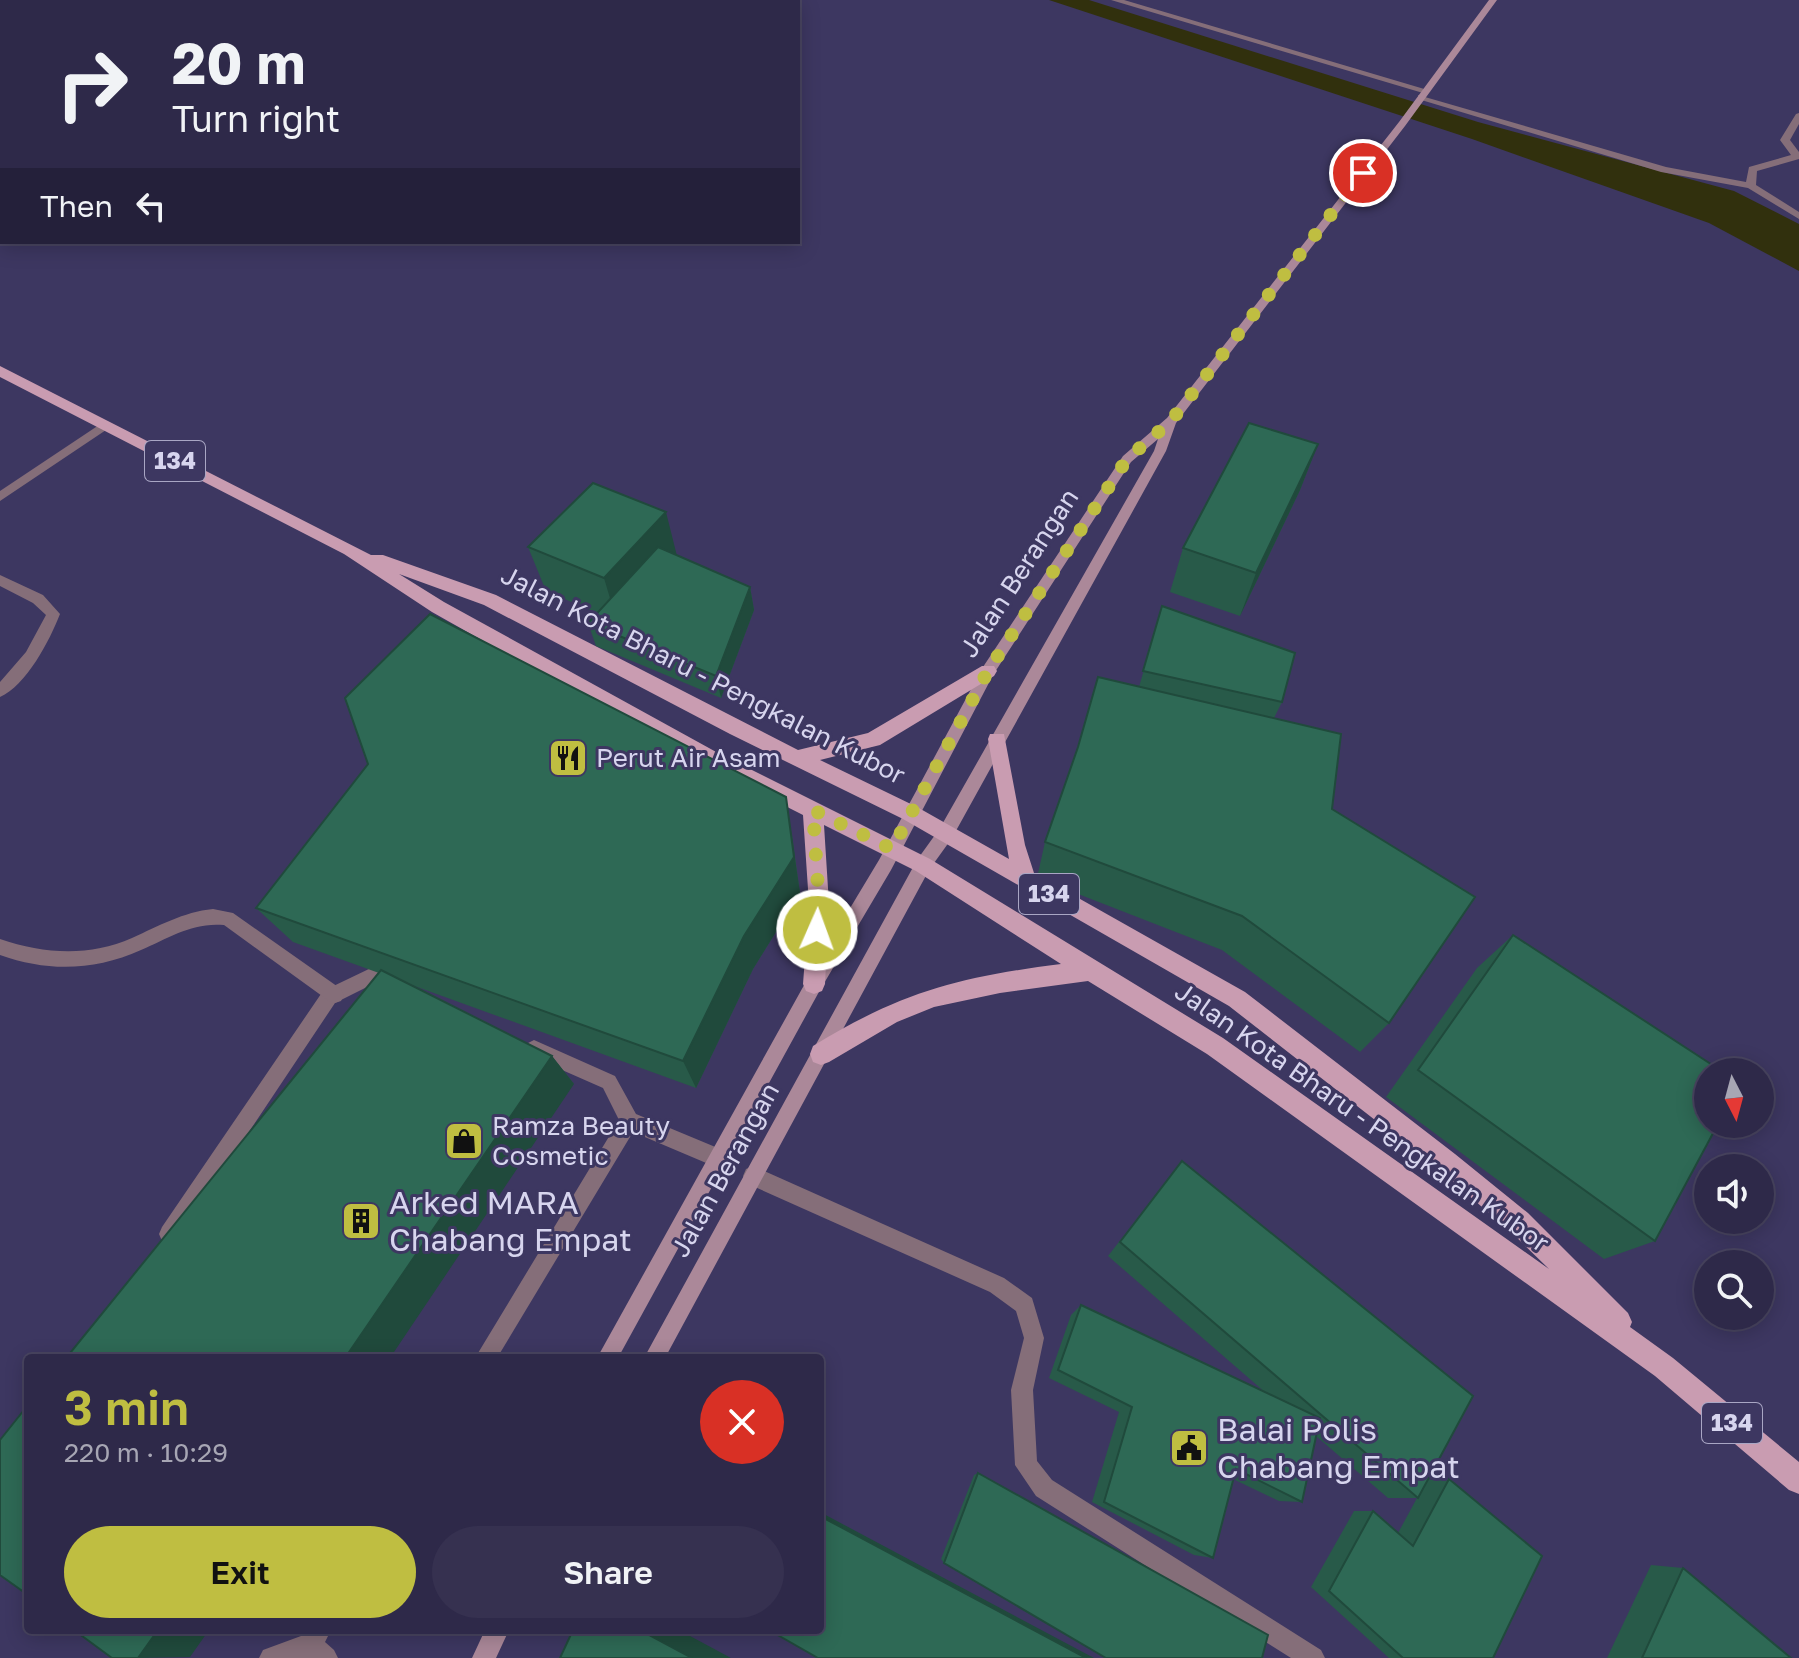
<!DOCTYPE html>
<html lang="en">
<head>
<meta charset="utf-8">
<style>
	:root { --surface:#2e2949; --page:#363150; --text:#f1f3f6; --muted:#a7a6b4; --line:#494561; --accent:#bfbe41 }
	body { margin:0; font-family:"Golos Text",sans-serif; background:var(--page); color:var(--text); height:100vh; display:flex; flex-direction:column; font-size:30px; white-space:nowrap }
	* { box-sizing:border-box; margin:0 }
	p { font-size:26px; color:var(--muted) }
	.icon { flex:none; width:44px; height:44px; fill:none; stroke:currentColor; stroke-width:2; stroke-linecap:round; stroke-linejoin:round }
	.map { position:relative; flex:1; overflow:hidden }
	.drawer { position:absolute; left:24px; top:1354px; width:800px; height:280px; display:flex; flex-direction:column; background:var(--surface); border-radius:8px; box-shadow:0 4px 20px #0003,0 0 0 2px var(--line) }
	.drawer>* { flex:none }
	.banner { position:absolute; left:0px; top:0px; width:800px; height:244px; box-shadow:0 4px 20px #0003,0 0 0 2px var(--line); background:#2e2949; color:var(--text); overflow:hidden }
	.needle { width:52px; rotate:174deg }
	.buttons { position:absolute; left:1694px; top:1058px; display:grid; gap:16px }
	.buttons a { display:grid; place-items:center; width:80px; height:80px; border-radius:50%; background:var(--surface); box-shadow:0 4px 20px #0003,0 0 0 2px var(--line); font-size:40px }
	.pin { position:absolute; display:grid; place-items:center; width:68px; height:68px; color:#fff; margin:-34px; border:4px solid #fff; border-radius:50%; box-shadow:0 2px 8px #0007 }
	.me { position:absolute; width:88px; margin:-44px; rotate:2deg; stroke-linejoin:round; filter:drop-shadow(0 0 6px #0008) }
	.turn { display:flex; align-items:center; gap:28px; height:168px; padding:0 40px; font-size:36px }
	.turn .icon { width:104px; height:104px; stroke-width:2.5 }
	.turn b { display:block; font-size:56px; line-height:68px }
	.then { display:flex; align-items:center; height:76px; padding:0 40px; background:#0003; gap:16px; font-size:30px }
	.round { display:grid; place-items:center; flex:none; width:84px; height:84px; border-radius:42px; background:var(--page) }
	.overview { display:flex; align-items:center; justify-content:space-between; height:136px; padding:0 40px }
	h1 { font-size:48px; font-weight:600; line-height:60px; color:var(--accent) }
	.primary-button { display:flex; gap:16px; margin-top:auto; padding:16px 40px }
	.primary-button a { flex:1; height:92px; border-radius:48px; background:var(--accent); color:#111; font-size:32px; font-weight:600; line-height:92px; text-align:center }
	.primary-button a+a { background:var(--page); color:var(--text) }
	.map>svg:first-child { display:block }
	.water { fill:#31300d }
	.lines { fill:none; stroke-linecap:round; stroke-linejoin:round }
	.service { fill:#856e79; fill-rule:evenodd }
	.minor { fill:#856e79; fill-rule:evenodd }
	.secondary { fill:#ab8899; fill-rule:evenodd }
	.primary { fill:#c99cb1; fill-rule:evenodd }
	.wall { fill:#285a49 }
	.shaded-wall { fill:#204a3c }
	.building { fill:#2e6955; stroke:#204a3c; stroke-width:2 }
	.route { stroke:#bfbe41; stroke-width:14; stroke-dasharray:0 25.2 }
	.labels { text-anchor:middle; stroke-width:6; stroke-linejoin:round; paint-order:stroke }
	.shield { fill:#3d3761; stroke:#a9a6c4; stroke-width:2 }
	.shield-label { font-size:24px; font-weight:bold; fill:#d7d5ee }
	.street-label { font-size:26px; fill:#d7d5ee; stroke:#3d3761 }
	.poi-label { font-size:26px; fill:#d7d5ee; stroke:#3d3761; text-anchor:start }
	.near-poi-label { font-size:32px; fill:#d7d5ee; stroke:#3d3761; text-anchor:start }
</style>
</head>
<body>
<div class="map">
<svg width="1799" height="1658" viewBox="0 0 1799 1658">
	<rect width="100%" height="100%" fill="#3d3761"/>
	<path class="water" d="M1049 0H1089L1478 122 1734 191 1799 224V271L1709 223 1472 139Z"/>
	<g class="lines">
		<path class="service" d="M371 968 398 980 401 986 398 992 392 994 371 985 335 1003 176 1241 169 1244 162 1241 159 1234 162 1227 323 991Z
			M534 1040 615 1076 636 1114 725 1151 728 1158 725 1165 718 1168 633 1132 497 1358H475L619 1120 603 1088 528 1055 525 1049 528 1043Z
			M753 1166 1004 1278 1032 1298 1044 1338 1033 1390 1037 1461 1052 1480 1321 1650 1325 1658H1291L1036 1496 1015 1465 1011 1390 1024 1338 1016 1311 990 1292 746 1183 743 1176 746 1169Z
			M305 1630H331L325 1642 334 1650 338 1658H259L263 1650 301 1636Z"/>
		<path class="minor" d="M143 0H153L155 2H145Z
			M1111 0H1124L1431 91 1423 93Z
			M0 8H2V14H0Z
			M1418 95 1666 167 1746 182 1749 167 1791 155 1780 140 1796 114 1799 113V124L1790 140 1799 152V159L1757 171 1756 185 1799 212V219L1748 188 1661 172 1418 99Z
			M0 160 2 161V168L0 167Z
			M105 421 109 422V428L0 501V491Z
			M0 575 43 595 60 614C50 640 26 686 0 697V682L26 652 46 615 33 603 0 586Z
			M213 909 233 913 341 989 344 995 341 1001 335 1003 329 1001 224 925C192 922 169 938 141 950 94 971 48 972 0 955V939C44 954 89 957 132 938 159 926 183 912 213 909Z"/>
		<path class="secondary" d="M1489 0H1497L1405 126 1176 423 1166 451 952 838 929 870 665 1358H644L917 860 940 828 1154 451 1158 439 1131 462 993 675 891 870 820 990 618 1358H597L808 978 879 860 983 667 1123 456 1167 418 1399 122Z
			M485 1630H509L496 1658H472Z"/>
		<path class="primary" d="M0 366 371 555H383L496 595 798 750 868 733 982 666H994L997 671 994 676 880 745 820 760 917 807 1009 859 988 739 990 734H1004L1025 845 1034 873 1245 992 1455 1154 1528 1213 1628 1313 1632 1322 1630 1327 1673 1358 1799 1462V1494L1789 1490 1655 1376 1207 1054 1088 981 1000 993 934 1007 897 1022 829 1062 821 1065 813 1062 810 1054 813 1046C901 992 959 977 1061 964L916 871 824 825 829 904 825 984 822 991 814 994 806 991 803 984 809 904 803 815 704 765 432 612 344 554 0 377ZM399 574 484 605 730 734 903 819 1229 1006 1439 1170 1510 1231 1549 1269 1223 1038 930 859 718 753 444 602Z"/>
	</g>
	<path class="wall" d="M1318 444 1300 490 1240 616 1170 592 1183 548Z
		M528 547 677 555 750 587 754 610 721 698 596 646 588 623 597 613 546 591Z
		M1162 606 1282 702 1274 718 1332 809 1389 1023 1360 1052 1222 950 1037 878 1045 842 1139 687Z
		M792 835 800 893 753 969 696 1088 409 984 552 1056 574 1084 379 973 293 942 256 908Z
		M1513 935 1655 1241 1604 1259 1386 1097 1477 968Z
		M1182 1161 1428 1480 1449 1479 1493 1658H1389L1311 1587 1354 1511H1373L1398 1533 1417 1498H1388L1316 1436 1302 1502 1279 1501 1233 1479 1213 1558 1194 1555 1092 1502 1119 1412 1049 1378 1071 1315 1081 1305 1266 1393 1108 1256Z
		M978 1473 944 1563 941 1559 974 1475Z
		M1651 1565 1683 1568 1791 1658H1607Z"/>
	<path class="shaded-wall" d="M1318 444 1300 490 1240 616 1256 573Z
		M666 512 677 556 617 622 604 578Z
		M750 587 754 610 721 698 716 676Z
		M786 797 800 893 753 969 696 1088 683 1061Z
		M552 1056 574 1084 390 1358H345Z
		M820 1512 1094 1658H1086L820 1516Z
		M158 1630H209L190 1657 138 1658Z
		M640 1630H679L731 1658H692Z"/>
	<path class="building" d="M1249 423 1318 444 1256 573 1183 548Z
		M593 483 666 512 604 578 528 547Z
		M658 547 750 587 716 676 588 623Z
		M1162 606 1295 653 1282 702 1143 671Z
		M430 614 786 797 794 857 744 936 683 1061 256 908 368 764 345 698Z
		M1098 677 1341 734 1332 809 1475 897 1389 1023 1242 916 1045 842 1078 747Z
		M1513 935 1723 1072H1708V1124H1718L1655 1241 1418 1070Z
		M381 970 552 1056 345 1358H66Z
		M1182 1161 1473 1396 1418 1498 1120 1242Z
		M1081 1305 1320 1418 1302 1502 1236 1469 1213 1558 1104 1502 1132 1407 1058 1370Z
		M28 1405V1595L0 1575V1440Z
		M978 1473 1268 1635 1262 1658H1106L944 1563Z
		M1449 1479 1542 1556 1493 1658H1403L1329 1591 1373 1511 1413 1546Z
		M820 1516 1086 1658H818L769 1630H820Z
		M1683 1568 1791 1658H1642Z
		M74 1630H158L138 1658H112Z
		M573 1630H640L692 1658H560Z"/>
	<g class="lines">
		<path class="route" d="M817 930 819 904 813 810 892 849 988 671 1127 459 1171 421 1363 173"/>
	</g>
	<defs>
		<symbol id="restaurant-square" viewBox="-11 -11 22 22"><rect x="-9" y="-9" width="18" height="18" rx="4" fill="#bfbe41" stroke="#3d3761"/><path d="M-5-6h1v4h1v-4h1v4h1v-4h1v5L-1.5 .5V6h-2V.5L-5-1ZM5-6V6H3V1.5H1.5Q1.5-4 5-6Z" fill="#111"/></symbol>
		<symbol id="shop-square" viewBox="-11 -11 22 22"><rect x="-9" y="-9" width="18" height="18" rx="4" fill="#bfbe41" stroke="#3d3761"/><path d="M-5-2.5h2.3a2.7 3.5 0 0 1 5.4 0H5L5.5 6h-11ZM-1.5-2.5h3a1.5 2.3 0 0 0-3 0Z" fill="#111"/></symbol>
		<symbol id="building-square" viewBox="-11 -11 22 22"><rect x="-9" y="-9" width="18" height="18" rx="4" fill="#bfbe41" stroke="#3d3761"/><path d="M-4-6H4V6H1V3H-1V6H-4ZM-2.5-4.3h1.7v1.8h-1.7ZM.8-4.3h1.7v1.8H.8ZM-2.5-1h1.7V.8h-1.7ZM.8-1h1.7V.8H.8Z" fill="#111"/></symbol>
		<symbol id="civic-square" viewBox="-11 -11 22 22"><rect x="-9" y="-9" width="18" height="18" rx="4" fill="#bfbe41" stroke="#3d3761"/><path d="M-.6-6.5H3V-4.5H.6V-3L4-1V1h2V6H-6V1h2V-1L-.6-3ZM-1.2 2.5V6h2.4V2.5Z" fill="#111"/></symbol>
	</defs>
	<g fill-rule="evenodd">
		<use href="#restaurant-square" x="546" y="736" width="44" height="44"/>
		<use href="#shop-square" x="442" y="1119" width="44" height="44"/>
		<use href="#building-square" x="339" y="1199" width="44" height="44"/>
		<use href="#civic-square" x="1167" y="1426" width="44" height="44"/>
	</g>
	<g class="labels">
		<g class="shield">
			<rect x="145" y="441" width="60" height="40" rx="6"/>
			<rect x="1019" y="874" width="60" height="40" rx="6"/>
			<rect x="1702" y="1403" width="60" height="40" rx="6"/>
		</g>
		<g class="shield-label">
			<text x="175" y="469">134</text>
			<text x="1049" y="902">134</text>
			<text x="1732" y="1431">134</text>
		</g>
		<g class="street-label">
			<text transform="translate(1019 573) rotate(-57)" y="9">Jalan Berangan</text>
			<text transform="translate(703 675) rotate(27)" y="9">Jalan Kota Bharu - Pengkalan Kubor</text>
			<text transform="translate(1362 1117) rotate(35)" y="9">Jalan Kota Bharu - Pengkalan Kubor</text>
			<text transform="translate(725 1170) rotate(-61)" y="9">Jalan Berangan</text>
		</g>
		<g class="poi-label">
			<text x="596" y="767">Perut Air Asam</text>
			<text x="492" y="1135">Ramza Beauty<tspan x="492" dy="30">Cosmetic</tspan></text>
		</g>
		<g class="near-poi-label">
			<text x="389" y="1214">Arked MARA<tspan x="389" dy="37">Chabang Empat</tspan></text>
			<text x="1217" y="1441">Balai Polis<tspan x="1217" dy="37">Chabang Empat</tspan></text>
		</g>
	</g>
</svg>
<div class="buttons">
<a><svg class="needle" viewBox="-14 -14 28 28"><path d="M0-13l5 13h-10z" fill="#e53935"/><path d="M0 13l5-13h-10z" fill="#a7a6b4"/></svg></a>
<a><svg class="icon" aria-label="sound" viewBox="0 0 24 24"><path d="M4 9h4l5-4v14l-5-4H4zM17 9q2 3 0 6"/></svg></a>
<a><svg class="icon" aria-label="search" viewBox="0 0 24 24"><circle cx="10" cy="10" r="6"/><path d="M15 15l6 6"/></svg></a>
</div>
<div class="pin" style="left:1363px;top:173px;background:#d93025"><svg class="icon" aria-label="arrive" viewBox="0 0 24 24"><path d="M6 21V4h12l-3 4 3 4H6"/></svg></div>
<svg class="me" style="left:817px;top:930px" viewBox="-20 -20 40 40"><circle r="17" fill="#bfbe41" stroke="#fff" stroke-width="3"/><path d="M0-11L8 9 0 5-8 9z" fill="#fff"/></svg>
<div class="banner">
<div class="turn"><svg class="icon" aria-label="right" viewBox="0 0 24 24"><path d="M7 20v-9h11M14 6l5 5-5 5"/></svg><div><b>20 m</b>Turn right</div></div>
<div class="then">Then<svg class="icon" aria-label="left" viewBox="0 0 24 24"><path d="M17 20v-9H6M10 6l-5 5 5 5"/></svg></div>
</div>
<section class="drawer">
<div class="overview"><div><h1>3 min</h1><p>220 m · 10:29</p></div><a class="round" style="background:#d93025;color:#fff"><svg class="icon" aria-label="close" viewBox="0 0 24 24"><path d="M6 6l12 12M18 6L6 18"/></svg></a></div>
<div class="primary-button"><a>Exit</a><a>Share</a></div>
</section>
</div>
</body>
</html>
